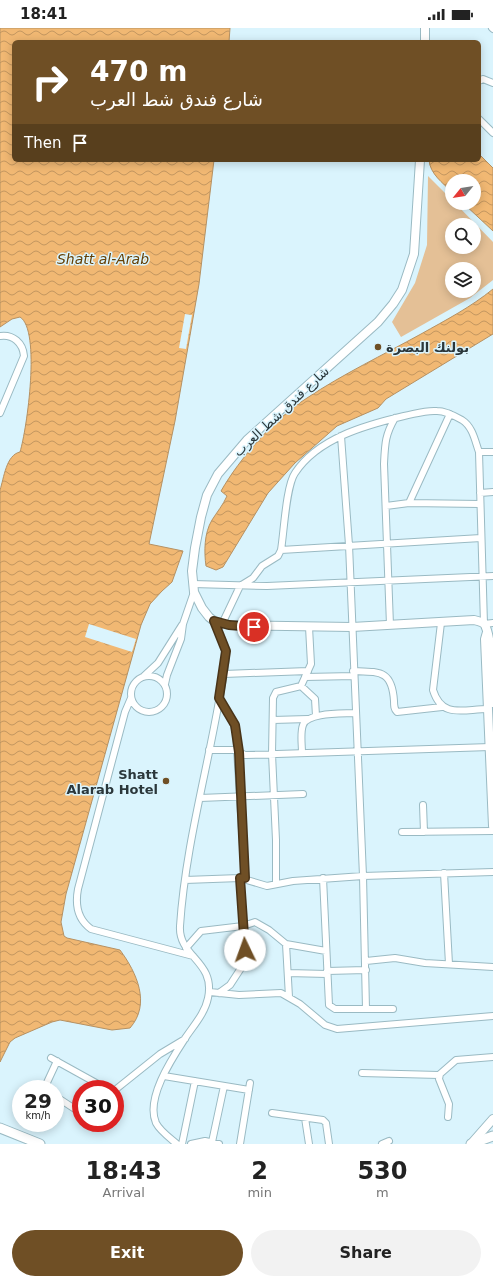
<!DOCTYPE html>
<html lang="en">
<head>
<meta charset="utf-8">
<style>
	:root { --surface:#fff; --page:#f2f2f2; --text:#222; --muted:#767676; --accent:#6f4f25 }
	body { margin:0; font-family:"DejaVu Sans",Cairo,sans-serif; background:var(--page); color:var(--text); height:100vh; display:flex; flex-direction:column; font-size:15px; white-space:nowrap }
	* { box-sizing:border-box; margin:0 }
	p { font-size:13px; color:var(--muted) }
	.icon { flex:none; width:22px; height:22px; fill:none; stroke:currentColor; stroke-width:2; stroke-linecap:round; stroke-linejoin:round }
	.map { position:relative; height:1116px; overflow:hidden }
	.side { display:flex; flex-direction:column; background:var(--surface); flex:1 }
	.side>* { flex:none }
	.guide { position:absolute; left:12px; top:12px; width:469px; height:122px; border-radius:6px; box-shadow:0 2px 10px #0003; background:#6f4f25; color:#fff; overflow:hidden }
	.needle { width:26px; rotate:240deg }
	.buttons { position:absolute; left:445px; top:146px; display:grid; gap:8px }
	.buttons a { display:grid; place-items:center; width:36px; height:36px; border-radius:50%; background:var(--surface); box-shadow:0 2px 10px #0003; font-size:20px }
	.speed { position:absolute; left:12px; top:1052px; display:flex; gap:8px; font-size:20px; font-weight:700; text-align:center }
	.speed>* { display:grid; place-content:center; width:52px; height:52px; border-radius:50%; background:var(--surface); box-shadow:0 2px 10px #0003; line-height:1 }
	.speed small { font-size:10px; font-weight:400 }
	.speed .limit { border:6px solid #d22; background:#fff; color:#111 }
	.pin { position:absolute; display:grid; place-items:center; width:34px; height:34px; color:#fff; margin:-17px; border:2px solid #fff; border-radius:50%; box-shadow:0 1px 4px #0007 }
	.me { position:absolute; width:44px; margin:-22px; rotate:357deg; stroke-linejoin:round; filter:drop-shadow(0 0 3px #0008) }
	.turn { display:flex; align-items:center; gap:14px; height:84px; padding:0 12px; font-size:18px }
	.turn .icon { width:52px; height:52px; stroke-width:2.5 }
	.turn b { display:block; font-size:28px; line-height:34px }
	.then { display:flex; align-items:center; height:38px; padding:0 12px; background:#0003; gap:8px; font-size:15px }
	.eta { display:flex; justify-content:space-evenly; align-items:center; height:68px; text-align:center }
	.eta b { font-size:24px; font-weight:700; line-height:28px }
	.button { display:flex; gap:8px; margin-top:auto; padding:8px 12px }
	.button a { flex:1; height:46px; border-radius:24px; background:var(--accent); color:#fff; font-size:16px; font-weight:700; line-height:46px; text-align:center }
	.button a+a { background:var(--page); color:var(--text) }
	.status { display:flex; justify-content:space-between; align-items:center; height:28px; padding:0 20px; background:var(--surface); direction:ltr }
	.status svg { height:11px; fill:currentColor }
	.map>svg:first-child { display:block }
	.green { fill:#e4c096; fill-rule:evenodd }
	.water { fill:url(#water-waves); stroke:#b69162 }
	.pier { fill:#daf4fd }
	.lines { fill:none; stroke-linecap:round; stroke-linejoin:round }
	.minor-casing { stroke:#9abac3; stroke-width:8 }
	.major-casing { stroke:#9abac3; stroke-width:10 }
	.highway-casing { stroke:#9abac3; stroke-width:11 }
	.minor { stroke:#fff; stroke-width:6 }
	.major { stroke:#fff; stroke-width:8 }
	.highway { stroke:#fff; stroke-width:9 }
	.route-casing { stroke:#483318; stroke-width:10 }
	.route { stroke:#6f4f25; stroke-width:7 }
	.poi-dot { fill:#6f4f25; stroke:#daf4fd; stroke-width:1.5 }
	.labels { text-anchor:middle; stroke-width:3; stroke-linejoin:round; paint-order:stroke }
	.poi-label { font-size:13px; font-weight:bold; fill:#2b373b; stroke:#daf4fd; text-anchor:start }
	.street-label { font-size:13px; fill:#2b373b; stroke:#daf4fd }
	.water-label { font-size:14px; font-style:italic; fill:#654006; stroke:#daf4fd }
</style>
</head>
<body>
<div class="status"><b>18:41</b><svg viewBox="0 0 49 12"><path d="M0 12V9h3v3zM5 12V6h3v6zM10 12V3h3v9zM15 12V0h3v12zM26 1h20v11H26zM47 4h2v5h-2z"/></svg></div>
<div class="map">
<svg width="493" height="1116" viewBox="0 0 493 1116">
	<defs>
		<pattern id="water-waves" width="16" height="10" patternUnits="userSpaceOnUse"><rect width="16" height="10" fill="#f1b873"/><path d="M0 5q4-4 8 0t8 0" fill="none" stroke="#c39660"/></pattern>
	</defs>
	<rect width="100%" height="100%" fill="#daf4fd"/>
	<path class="green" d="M428 148 452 172V175H455L493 214V252L470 270 401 309 392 294 415 255 427 217ZM452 197H474V219H452ZM452 241H474V263H452Z"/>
	<path class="water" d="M0 0H230L229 14H14V132H214L199 256 175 393 149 516 183 523 172 554 162 563 150 576 141 597 66 866 61 894 64 908 67 910 120 922C137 945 151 976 130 1000L112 1002 60 992 52 994 15 1010 10 1014 0 1034V462C4 450 6 427 20 424 27 401 41 302 20 289L12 291 0 299Z
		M479 126 493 140V203L463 175H474V153H452V164C443 155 430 146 429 132H479Z
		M493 261V306L386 371 378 380 337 398 295 435 268 465 223 539 216 542 206 538C204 524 204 505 212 492 217 484 223 477 227 468L221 463C240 430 274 391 307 370 343 346 383 327 421 306 446 292 471 279 493 261Z"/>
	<path class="pier" d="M185 286 192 287 186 321 179 320Z
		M89 596 136 611 132 624 85 609Z"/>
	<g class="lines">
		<defs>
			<path id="minor" d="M492 0 493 1
				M479 53 483 51 493 55
				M479 91 493 105
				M0 308C13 306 23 315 24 328L0 385
				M341 408 349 517 363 848 366 981
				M479 424H493
				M480 465 493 464
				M409 475 450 386
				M386 478 409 475 480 476
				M281 522 481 510
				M193 556 267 558 493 548
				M441 595 433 662C442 691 463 681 488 681
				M222 596 240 558 253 550 262 538 278 528 281 522C284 504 286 458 295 445 318 410 366 397 404 388 415 386 425 382 437 383 446 383 455 388 462 392 473 399 475 413 479 424L484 596 493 595
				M390 597 384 436C385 416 385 407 395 390
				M353 643C380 644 392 642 394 673 394 678 394 681 397 684L442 679
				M224 646 308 643
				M131 666a18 18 0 1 1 36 0a18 18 0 1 1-36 0Z
				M144 648 158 635 182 597
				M305 649 354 648
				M165 656 167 647 181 611 183 596 194 564
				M301 658 315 671 316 688
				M131 670 125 684 78 861C75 877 77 891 91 901L193 928
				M219 671 233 694 236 704 245 851
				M273 692 308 691
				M209 722H235L245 727 490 719
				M302 725C302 716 300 705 303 697 308 684 343 686 356 685
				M200 770 303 766
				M423 777 424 804
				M402 804 493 803
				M444 845 449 936
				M323 850 329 977 335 981H393
				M185 852 240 850 267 858 293 853 363 848 493 844
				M276 856V812L272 726 273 670 276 664 301 658 311 636 309 599
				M286 916 289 969
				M186 920 201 903 243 898 255 894 269 902 286 916 326 923
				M366 933 395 930 425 935 493 939
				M327 943 366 942
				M288 945 327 946
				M210 964 239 967 281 965 300 976 325 997 337 1001 493 988
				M219 965 230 957 245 934 240 850
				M51 1030 107 1061
				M362 1045 439 1047
				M164 1048 249 1062
				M44 1061 57 1033
				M115 1062 160 1026 185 1011
				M55 1068 81 1085
				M272 1085 323 1092 326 1095 329 1116
				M448 1089 449 1076 439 1051 440 1046 456 1032 493 1029
				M305 1090 309 1116
				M212 1114 224 1058
				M177 1116C170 1110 160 1103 156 1095 145 1070 173 1029 186 1009 194 997 205 985 208 970 216 933 178 929 180 898 186 808 214 720 226 630L224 617 214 593
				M182 1116 195 1053
				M191 1116 205 1113 219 1116
				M240 1116 250 1055
				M382 1116 389 1113"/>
			<path id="major" d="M425 14V0
				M420 132 414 226 402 262 393 276 378 294 247 412 218 446 207 467 201 489 195 520 192 543 194 564 202 580 209 589 214 593 229 597 352 599 474 592C478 593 483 594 485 597 493 614 492 655 493 675
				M487 604 485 611 493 798
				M471 1116 493 1091"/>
			<path id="highway" d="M0 1100 40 1116
				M471 1116 493 1108"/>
		</defs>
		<use href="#minor" class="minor-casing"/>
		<use href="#major" class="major-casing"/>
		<use href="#highway" class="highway-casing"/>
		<use href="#minor" class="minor"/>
		<use href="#major" class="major"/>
		<use href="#highway" class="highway"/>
	</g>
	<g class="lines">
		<defs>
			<path id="route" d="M245 922 240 850H245L239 724 235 697 219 670 226 623 214 593 229 597 254 599"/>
		</defs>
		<use href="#route" class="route-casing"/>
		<use href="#route" class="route"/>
	</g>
	<g class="poi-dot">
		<circle cx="378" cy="319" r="4"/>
		<circle cx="166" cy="753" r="4"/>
	</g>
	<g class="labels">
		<g class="poi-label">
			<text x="386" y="324">بولنك البصرة</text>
			<text x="158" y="751" text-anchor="end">Shatt<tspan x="158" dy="15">Alarab Hotel</tspan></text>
		</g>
		<g class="street-label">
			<text transform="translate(281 383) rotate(-43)" y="5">شارع فندق شط العرب</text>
		</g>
		<g class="water-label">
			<text x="103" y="236">Shatt al-Arab</text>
		</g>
	</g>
</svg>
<div class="buttons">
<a><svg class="needle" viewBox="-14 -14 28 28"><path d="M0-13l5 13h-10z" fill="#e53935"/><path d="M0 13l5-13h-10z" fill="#767676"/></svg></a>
<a><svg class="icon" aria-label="search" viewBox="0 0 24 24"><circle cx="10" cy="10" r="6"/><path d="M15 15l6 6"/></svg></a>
<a><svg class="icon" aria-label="layers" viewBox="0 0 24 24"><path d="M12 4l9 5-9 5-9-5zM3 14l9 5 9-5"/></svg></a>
</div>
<div class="speed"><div>29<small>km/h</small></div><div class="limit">30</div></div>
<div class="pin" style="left:254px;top:599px;background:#d93025"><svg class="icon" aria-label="arrive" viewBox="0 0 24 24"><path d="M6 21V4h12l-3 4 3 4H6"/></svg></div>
<svg class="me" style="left:245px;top:922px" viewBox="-20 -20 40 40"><circle r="19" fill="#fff"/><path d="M0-13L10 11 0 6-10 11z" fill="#6f4f25"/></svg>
<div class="guide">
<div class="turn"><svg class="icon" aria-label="right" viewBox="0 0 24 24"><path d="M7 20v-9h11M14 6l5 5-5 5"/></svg><div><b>470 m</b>شارع فندق شط العرب</div></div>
<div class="then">Then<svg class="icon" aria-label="arrive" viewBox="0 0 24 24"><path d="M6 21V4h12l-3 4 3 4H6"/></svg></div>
</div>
</div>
<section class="side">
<div class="eta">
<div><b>18:43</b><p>Arrival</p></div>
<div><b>2</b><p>min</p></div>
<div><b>530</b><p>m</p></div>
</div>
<div class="button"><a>Exit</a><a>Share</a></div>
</section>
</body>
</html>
